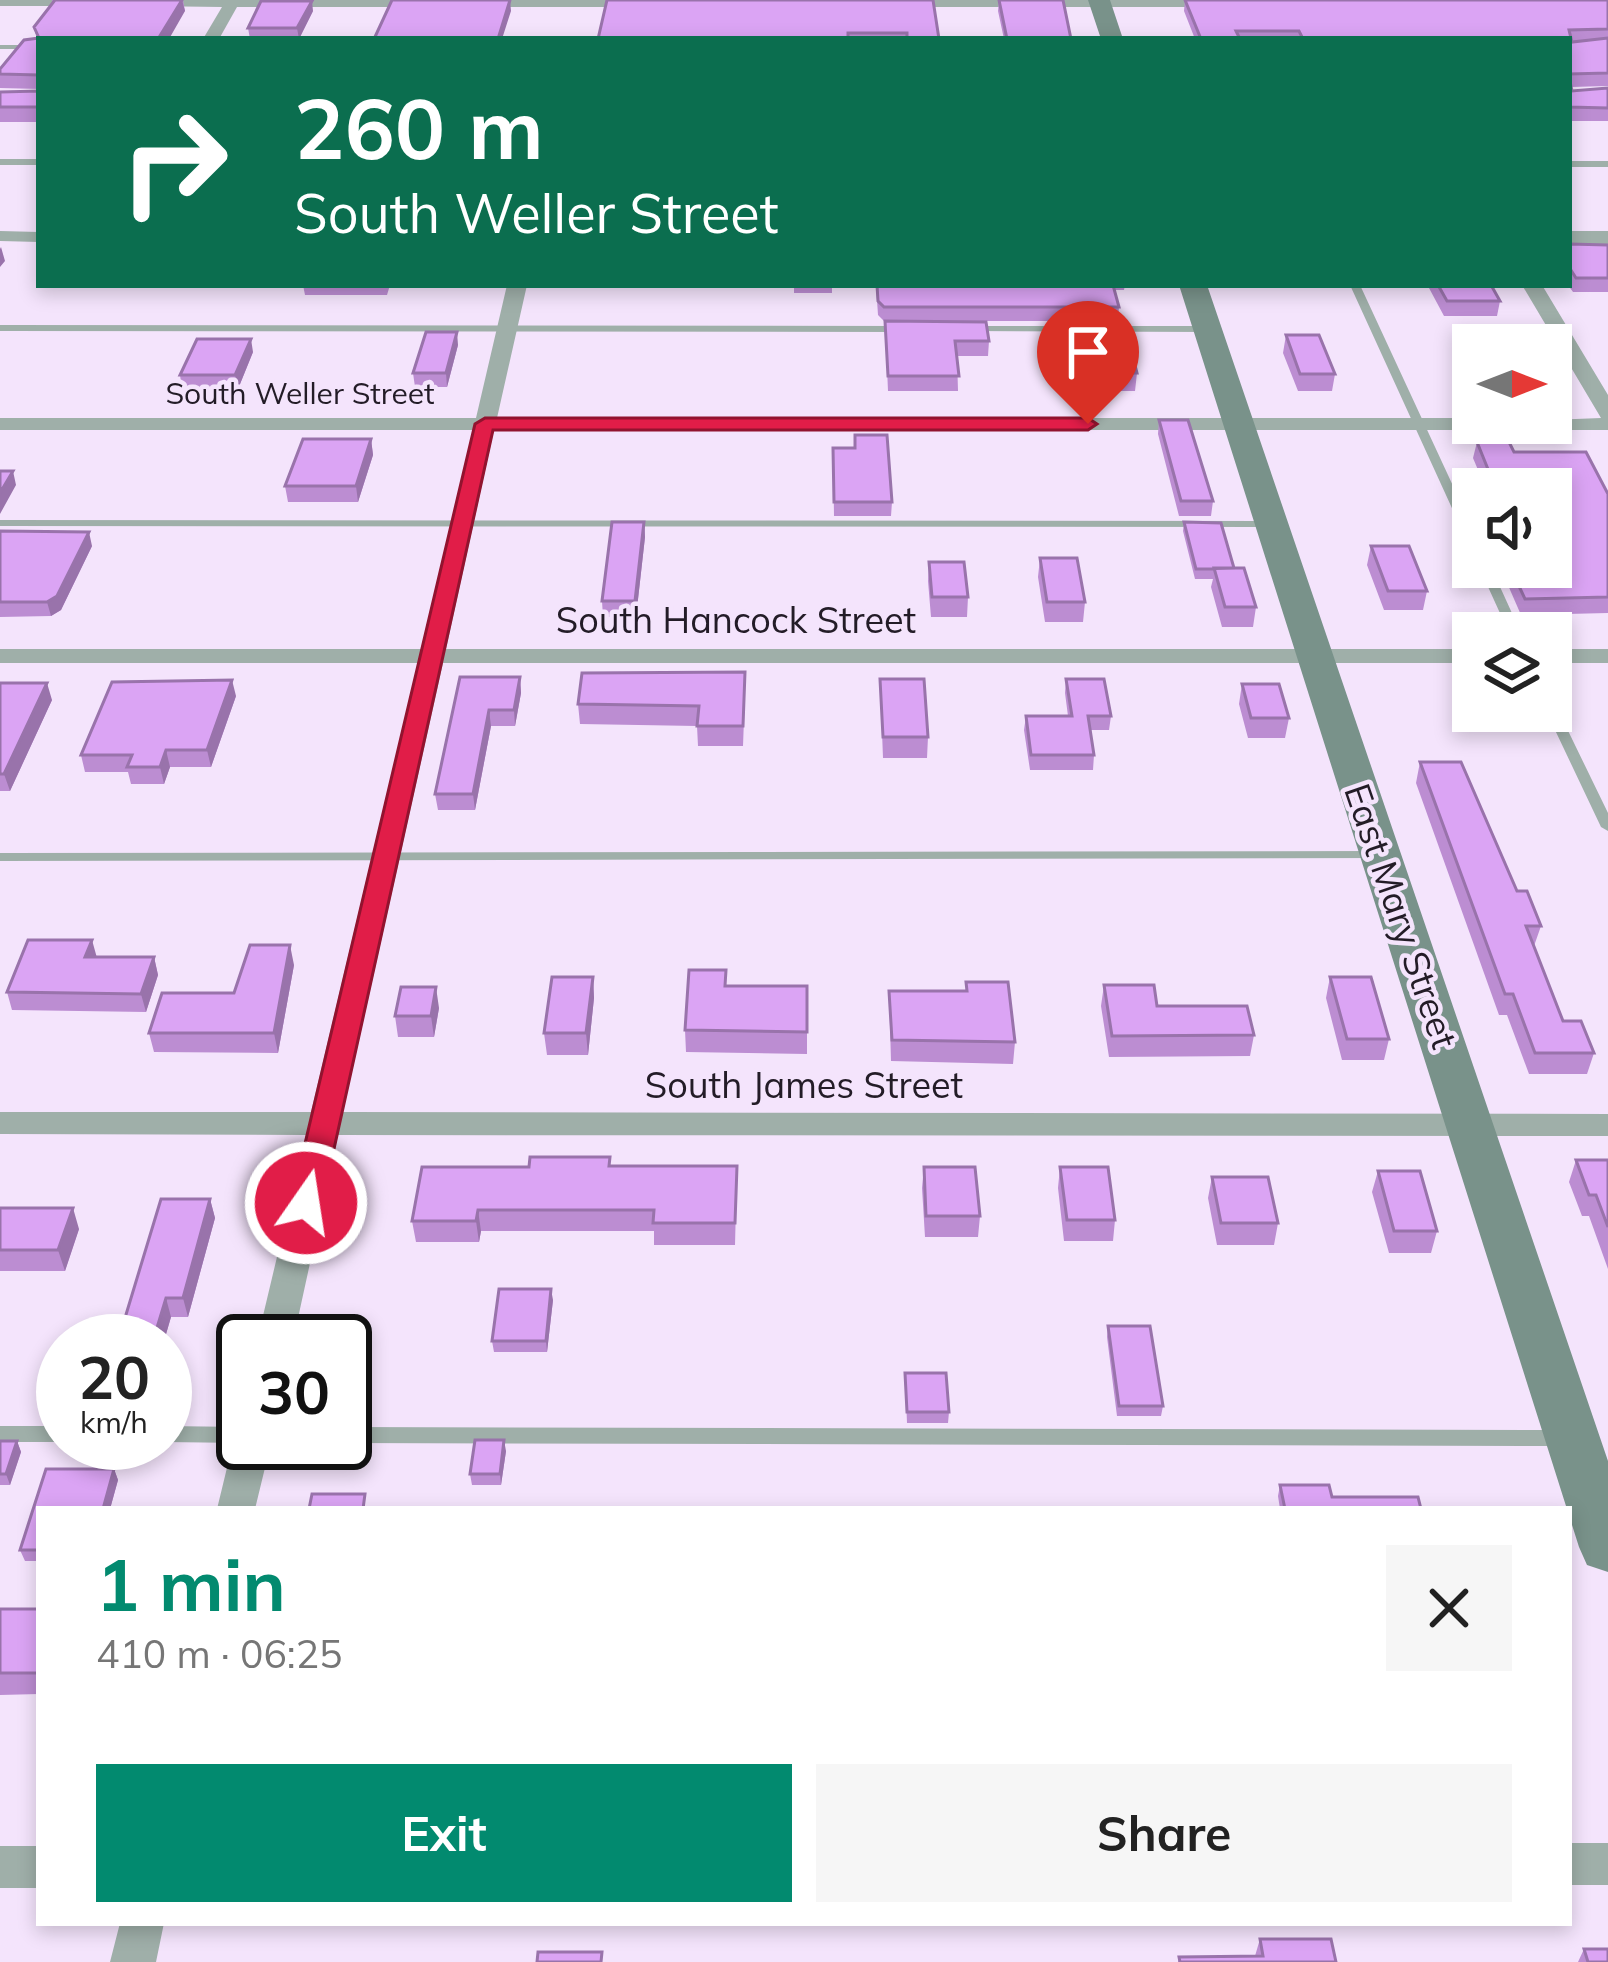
<!DOCTYPE html>
<html lang="en">
<head>
<meta charset="utf-8">
<style>
	:root { --surface:#fff; --page:#f6f6f6; --text:#222; --muted:#767676; --accent:#028a6f }
	body { margin:0; font-family:Mulish,sans-serif; background:var(--page); color:var(--text); height:100vh; display:flex; flex-direction:column; font-size:45px; white-space:nowrap }
	* { box-sizing:border-box; margin:0 }
	p { font-size:39px; color:var(--muted) }
	.icon { flex:none; width:66px; height:66px; fill:none; stroke:currentColor; stroke-width:2; stroke-linecap:round; stroke-linejoin:round }
	.map { position:relative; flex:1; overflow:hidden }
	.sheet { position:absolute; left:36px; top:1506px; width:1536px; height:420px; display:flex; flex-direction:column; background:var(--surface); border-radius:0px; box-shadow:0 6px 18px #0003 }
	.sheet>* { flex:none }
	.guide { position:absolute; left:36px; top:36px; width:1536px; height:252px; border-radius:0px; box-shadow:0 6px 18px #0003; background:#0b6e4f; color:#fff; overflow:hidden }
	.needle { width:78px; rotate:90deg }
	.buttons { position:absolute; left:1452px; top:324px; display:grid; gap:24px }
	.buttons a { display:grid; place-items:center; width:120px; height:120px; border-radius:0px; background:var(--surface); box-shadow:0 6px 18px #0003; font-size:60px }
	.speed { position:absolute; left:36px; top:1314px; display:flex; gap:24px; font-size:60px; font-weight:700; text-align:center }
	.speed>* { display:grid; place-content:center; width:156px; height:156px; border-radius:50%; background:var(--surface); box-shadow:0 6px 18px #0003; line-height:1 }
	.speed small { font-size:30px; font-weight:400 }
	.speed .limit { border:6px solid #111; border-radius:18px; background:#fff; color:#111 }
	.pin { position:absolute; display:grid; place-items:center; width:102px; height:102px; color:#fff; margin:-123px -51px; border-radius:50% 50% 50% 0; rotate:-45deg; box-shadow:0 0 12px #0007 }
	.pin .icon { rotate:45deg }
	.me { position:absolute; width:132px; margin:-66px; rotate:13deg; stroke-linejoin:round; filter:drop-shadow(0 0 9px #0008) }
	.turn { display:flex; align-items:center; gap:42px; height:252px; padding:0 60px; font-size:54px }
	.turn .icon { width:156px; height:156px; stroke-width:2.5 }
	.turn b { display:block; font-size:84px; line-height:102px }
	.round { display:grid; place-items:center; flex:none; width:126px; height:126px; border-radius:0px; background:var(--page) }
	.headline { display:flex; align-items:center; justify-content:space-between; height:204px; padding:0 60px }
	h1 { font-size:72px; font-weight:700; line-height:90px; color:var(--accent) }
	.action { display:flex; gap:24px; margin-top:auto; padding:24px 60px }
	.action a { flex:1; height:138px; border-radius:0px; background:var(--accent); color:#fff; font-size:48px; font-weight:700; line-height:138px; text-align:center }
	.action a+a { background:var(--page); color:var(--text) }
	.map>svg:first-child { display:block }
	.lines { fill:none; stroke-linecap:round; stroke-linejoin:round }
	.service { fill:#9fafa9; fill-rule:evenodd }
	.minor { fill:#9fafa9; fill-rule:evenodd }
	.tertiary { fill:#9fafa9; fill-rule:evenodd }
	.secondary { fill:#79928a; fill-rule:evenodd }
	.wall { fill:#bc8dd2 }
	.shaded-wall { fill:#9973ab }
	.building { fill:#dba4f4; stroke:#9973ab; stroke-width:3 }
	.route { fill:#e11d48; stroke:#92132f; stroke-width:3 }
	.labels { text-anchor:middle; stroke-width:9; stroke-linejoin:round; paint-order:stroke }
	.far-street-label { font-size:30px; fill:#231c27; stroke:#f4e4fc }
	.street-label { font-size:36px; fill:#231c27; stroke:#f4e4fc }
</style>
</head>
<body>
<div class="map">
<svg width="1608" height="1962" viewBox="0 0 1608 1962">
	<rect width="100%" height="100%" fill="#f4e4fc"/>
	<g class="lines">
		<path class="service" d="M0 45H39V49H0Z
			M0 159H39V165H0Z
			M1569 161H1608V167H1569Z
			M1350 285H1360L1473 529V544L1467 541Z
			M0 325 903 326 908 329 903 332 0 331Z
			M969 326H1207L1212 329 1207 332 966 331V327Z
			M0 520 1271 521 1277 524 1271 527 0 526Z
			M1479 567H1491L1521 633H1509Z
			M1551 704 1557 708 1608 813V831L1601 827 1546 711H1551Z
			M1377 851 1384 855 1382 858 0 861V853Z
			M0 1426H63V1442H0Z
			M165 1426 243 1427V1443L165 1442Z
			M345 1427 1560 1430 1567 1433 1569 1438 1567 1443 1560 1446 345 1443Z"/>
		<path class="minor" d="M0 0H96L97 2 90 6H0Z
			M138 0H653L655 3 648 7H237L219 39H203L222 7 144 6Z
			M889 0H1229L1231 3 1224 7H894Z
			M0 231 39 232V242L0 241Z
			M507 285H527L497 418H1473V423L1601 418 1522 285H1542L1608 395V430H494L446 649H1473V663H443L343 1112 1608 1114V1136L338 1135 293 1341H257L306 1135 0 1134V1112H311L418 663H0V649H421L473 430H0V418H476Z
			M1551 649H1608V663H1551Z
			M243 1431V1443H271L255 1509H217L233 1443Z
			M1569 1843H1608V1885H1569Z
			M0 1846H39V1888H0Z
			M120 1923H164L156 1962H110Z"/>
		<path class="tertiary" d="M1569 231H1608V245H1569Z"/>
		<path class="secondary" d="M1088 0H1110L1123 39H1101Z
			M1179 285H1207L1608 1461V1572L1587 1565 1579 1547Z"/>
	</g>
	<path class="wall" d="M52 0H183L185 11 39 89 0 88V69L37 39 34 27 53 4Z
		M933 0 939 39H598Z
		M999 0 1071 39H1004L998 11Z
		M1185 0H1608V86L1571 87 1572 91 1608 88V121H1569V39H1195L1184 11Z
		M313 11 299 39H250L248 28Z
		M39 91V122H0V92Z
		M1569 244 1608 245V292H1573L1568 285Z
		M303 285H390L387 295H305Z
		M794 285H832V293H794Z
		M876 285H1125L1124 290H1115L1119 307 1118 319 1137 373 1135 391H1102L1090 336 1091 321H884L878 315Z
		M1379 285H1491L1500 301 1497 316H1444L1429 288H1381Z
		M885 321 989 341 988 356H957L958 391H888Z
		M1286 335 1335 374 1332 391H1298L1283 353Z
		M458 345 447 387H415L413 373Z
		M253 352 238 389H182L180 375Z
		M1159 420 1213 501 1211 516H1179L1158 434Z
		M371 439 373 455 358 502H288L285 486Z
		M1477 442 1514 452 1608 494V613L1521 615 1504 576 1506 567H1551V489H1486L1473 458Z
		M833 448 892 502 891 516H834Z
		M644 522 645 537 636 617H603L602 601Z
		M1184 522 1234 568 1256 607 1253 627H1222L1211 587 1213 579H1195L1183 531Z
		M0 531 92 546 61 610 51 616 0 617Z
		M1371 546 1427 591 1423 610H1384L1367 565Z
		M1040 558 1085 602 1083 622H1045L1038 577Z
		M929 562 968 597 967 617H931L928 581Z
		M460 677H520L521 693 515 726H491L475 810H438L435 794Z
		M880 679 928 737 927 758H883Z
		M1066 679 1111 716 1109 730H1090L1094 755 1093 770H1030L1024 730 1026 716H1068L1065 693Z
		M0 683 52 700 10 791H0Z
		M1242 684 1289 718 1285 738H1248L1239 704Z
		M745 692 743 746H698L697 726 580 724 578 704Z
		M236 696 211 767H170L164 784H131L128 772H85L81 755Z
		M1420 762 1517 891 1541 926 1534 946 1563 1021 1594 1053 1587 1074H1529L1507 1015H1499L1416 783Z
		M97 957H154L158 975 146 1012 12 1010 7 992Z
		M294 965 278 1053 154 1052 149 1033Z
		M593 977 594 998 588 1055H547L544 1033Z
		M1330 977 1389 1039 1384 1060H1342L1326 998Z
		M966 982 1015 1042 1013 1064 891 1061 889 991H966Z
		M1104 985 1157 1006 1254 1035 1250 1056 1109 1057 1101 1006Z
		M726 986H807V1054L686 1052 685 1030Z
		M439 1008 434 1037H398L395 1016Z
		M1576 1160H1608V1269L1589 1216H1582L1569 1182Z
		M611 1166H737L735 1245H654V1231H481L479 1242H416L412 1221Z
		M924 1167 980 1216 978 1237H925L922 1188Z
		M1060 1167 1115 1220 1113 1241H1064L1058 1188Z
		M1378 1171 1437 1231 1431 1253H1389L1372 1192Z
		M1212 1177 1278 1223 1274 1245H1217L1208 1198Z
		M210 1199 215 1218 188 1317H171L164 1341H118Z
		M0 1208 79 1229 65 1271H0Z
		M553 1300 547 1352H494L492 1341Z
		M1108 1326 1163 1406 1161 1416H1117L1107 1337Z
		M905 1373 949 1412 948 1423H907Z
		M0 1441H17L21 1452 10 1485H0Z
		M506 1451 501 1485H472L470 1474Z
		M46 1469H114L118 1480 110 1509H39V1561H25L20 1550Z
		M1280 1485 1332 1497 1421 1509H1280L1278 1496Z
		M0 1609H39V1694L0 1695Z
		M1260 1939 1336 1962H1178L1179 1957 1255 1956Z
		M1584 1949 1608 1962H1578Z"/>
	<path class="shaded-wall" d="M182 0 185 11 169 39H158Z
		M510 0 511 11 502 39H498Z
		M312 1 313 11 299 39 297 28Z
		M1 247 5 261 0 267V249Z
		M457 332 458 345 447 387 446 373Z
		M251 339 253 352 238 389 235 375Z
		M371 439 373 455 358 502 356 486Z
		M13 471 16 485 0 514V493Z
		M644 522 645 537 636 617 635 601Z
		M89 532 92 546 61 610 51 616 47 602Z
		M520 677 521 693 515 726 514 710Z
		M232 680 236 696 211 767 207 750Z
		M47 683 52 700 10 791 4 774Z
		M489 710 491 726 475 810 473 794Z
		M166 750 170 767 164 784 160 767Z
		M92 940 97 958 85 957Z
		M290 945 294 965 278 1053 274 1033Z
		M154 957 158 975 146 1012 141 994Z
		M593 977 594 998 588 1055 586 1033Z
		M436 987 439 1008 434 1037 431 1016Z
		M210 1199 215 1218 188 1317 183 1298Z
		M73 1208 79 1229 65 1271 58 1250Z
		M478 1210 481 1231 479 1242 476 1221Z
		M551 1289 553 1300 547 1352 546 1341Z
		M166 1298 171 1317 164 1341H153Z
		M504 1440 506 1451 501 1485 500 1474Z
		M17 1441 21 1452 10 1485 6 1474Z
		M114 1469 118 1480 110 1509H103Z"/>
	<path class="building" d="M55 0H182L158 39H39V75L0 74V69L24 40 39 38 34 27Z
		M392 0H510L498 39H374Z
		M607 0H933L939 39H907V33H848V39H598Z
		M999 0H1063L1071 39H1007Z
		M1185 0H1608V29L1569 30 1572 42 1608 38V73L1569 74V39H1303L1299 31H1236L1240 39H1201Z
		M261 1H312L297 28H248Z
		M1569 76 1572 91 1608 88V108L1569 107Z
		M39 91V107H0V92Z
		M1569 244 1608 245V278H1576L1569 267Z
		M877 285H1113L1119 307H884L878 301Z
		M1438 285H1491L1500 301H1447Z
		M1091 319H1123L1137 373H1104Z
		M885 321 986 322 989 341H955L959 376H888Z
		M426 332H457L446 373H413Z
		M1286 335H1319L1335 374H1300Z
		M197 339H251L235 375H180Z
		M1159 420H1188L1213 501H1181Z
		M855 435H887L892 502H834L833 448H855Z
		M303 439H371L356 486H285Z
		M1477 442H1509L1514 452H1586L1608 494V597L1525 599 1510 567H1551V489H1496Z
		M0 471H13L0 493Z
		M612 522H644L635 601H602Z
		M1184 522 1221 523 1234 568 1196 569Z
		M0 531 89 532 57 596 47 602H0Z
		M1371 546H1409L1427 591H1388Z
		M1040 558H1077L1085 602H1047Z
		M929 562H964L968 597H932Z
		M1214 568H1244L1256 607H1225Z
		M745 672 743 726H697L699 706 578 704 582 673Z
		M460 677H520L514 710H489L473 794H435Z
		M880 679H924L928 737H883Z
		M1066 679H1104L1111 716H1088L1094 755H1031L1026 716H1072Z
		M232 680 207 750H166L160 767H127L132 755H81L112 682Z
		M0 683H47L4 774H0Z
		M1242 684H1279L1289 718H1251Z
		M1420 762H1461L1517 891H1527L1541 926H1526L1563 1021H1581L1594 1053H1535L1513 994H1505Z
		M28 940H92L85 957H154L141 994 7 992Z
		M250 945H290L274 1033H149L162 993H234Z
		M689 970H726L725 986H807V1032L685 1030Z
		M552 977H593L586 1033H544Z
		M1330 977H1371L1389 1039H1347Z
		M966 982H1008L1015 1042 892 1040 889 991H967Z
		M1104 985H1154L1157 1006H1247L1254 1035 1112 1036Z
		M401 987H436L431 1016H395Z
		M530 1157H610L609 1166H737L735 1223H653L654 1210H478L476 1221H412L422 1167H529Z
		M1576 1160H1608V1227L1596 1195H1589Z
		M924 1167H975L980 1216H926Z
		M1060 1167H1108L1115 1220H1067Z
		M1378 1171H1420L1437 1231H1394Z
		M1212 1177H1268L1278 1223H1221Z
		M161 1199H210L183 1298H166L153 1341H118Z
		M0 1208H73L58 1250H0Z
		M499 1289H551L546 1341H492Z
		M1108 1326H1150L1163 1406H1119Z
		M905 1373H946L949 1412H907Z
		M475 1440H504L500 1474H470Z
		M0 1441H17L6 1474H0Z
		M46 1469H114L103 1509H39V1550H20Z
		M1280 1485H1329L1332 1497H1418L1421 1509H1285Z
		M312 1494H365L363 1509H309Z
		M0 1609H39V1673H0Z
		M1260 1939H1331L1336 1962H1180L1179 1957 1263 1956Z
		M1584 1949H1608V1962H1588Z
		M538 1952H602L601 1962H537Z"/>
	<path class="route" d="M485 418H1088L1097 424 1088 430H493L322 1203 306 1214 291 1203 475 424Z"/>
	<g class="labels">
		<g class="far-street-label">
			<text x="300" y="404">South Weller Street</text>
		</g>
		<g class="street-label">
			<text x="736" y="633">South Hancock Street</text>
			<text transform="translate(1401 916) rotate(71)" y="13">East Mary Street</text>
			<text x="804" y="1098">South James Street</text>
		</g>
	</g>
</svg>
<div class="buttons">
<a><svg class="needle" viewBox="-14 -14 28 28"><path d="M0-13l5 13h-10z" fill="#e53935"/><path d="M0 13l5-13h-10z" fill="#767676"/></svg></a>
<a><svg class="icon" aria-label="sound" viewBox="0 0 24 24"><path d="M4 9h4l5-4v14l-5-4H4zM17 9q2 3 0 6"/></svg></a>
<a><svg class="icon" aria-label="layers" viewBox="0 0 24 24"><path d="M12 4l9 5-9 5-9-5zM3 14l9 5 9-5"/></svg></a>
</div>
<div class="speed"><div>20<small>km/h</small></div><div class="limit">30</div></div>
<div class="pin" style="left:1088px;top:424px;background:#d93025"><svg class="icon" aria-label="arrive" viewBox="0 0 24 24"><path d="M6 21V4h12l-3 4 3 4H6"/></svg></div>
<svg class="me" style="left:306px;top:1203px" viewBox="-20 -20 40 40"><circle r="17" fill="#e11d48" stroke="#fff" stroke-width="3"/><path d="M0-11L8 9 0 5-8 9z" fill="#fff"/></svg>
<div class="guide">
<div class="turn"><svg class="icon" aria-label="right" viewBox="0 0 24 24"><path d="M7 20v-9h11M14 6l5 5-5 5"/></svg><div><b>260 m</b>South Weller Street</div></div>
</div>
<section class="sheet">
<div class="headline"><div><h1>1 min</h1><p>410 m · 06:25</p></div><a class="round"><svg class="icon" aria-label="close" viewBox="0 0 24 24"><path d="M6 6l12 12M18 6L6 18"/></svg></a></div>
<div class="action"><a>Exit</a><a>Share</a></div>
</section>
</div>
</body>
</html>
